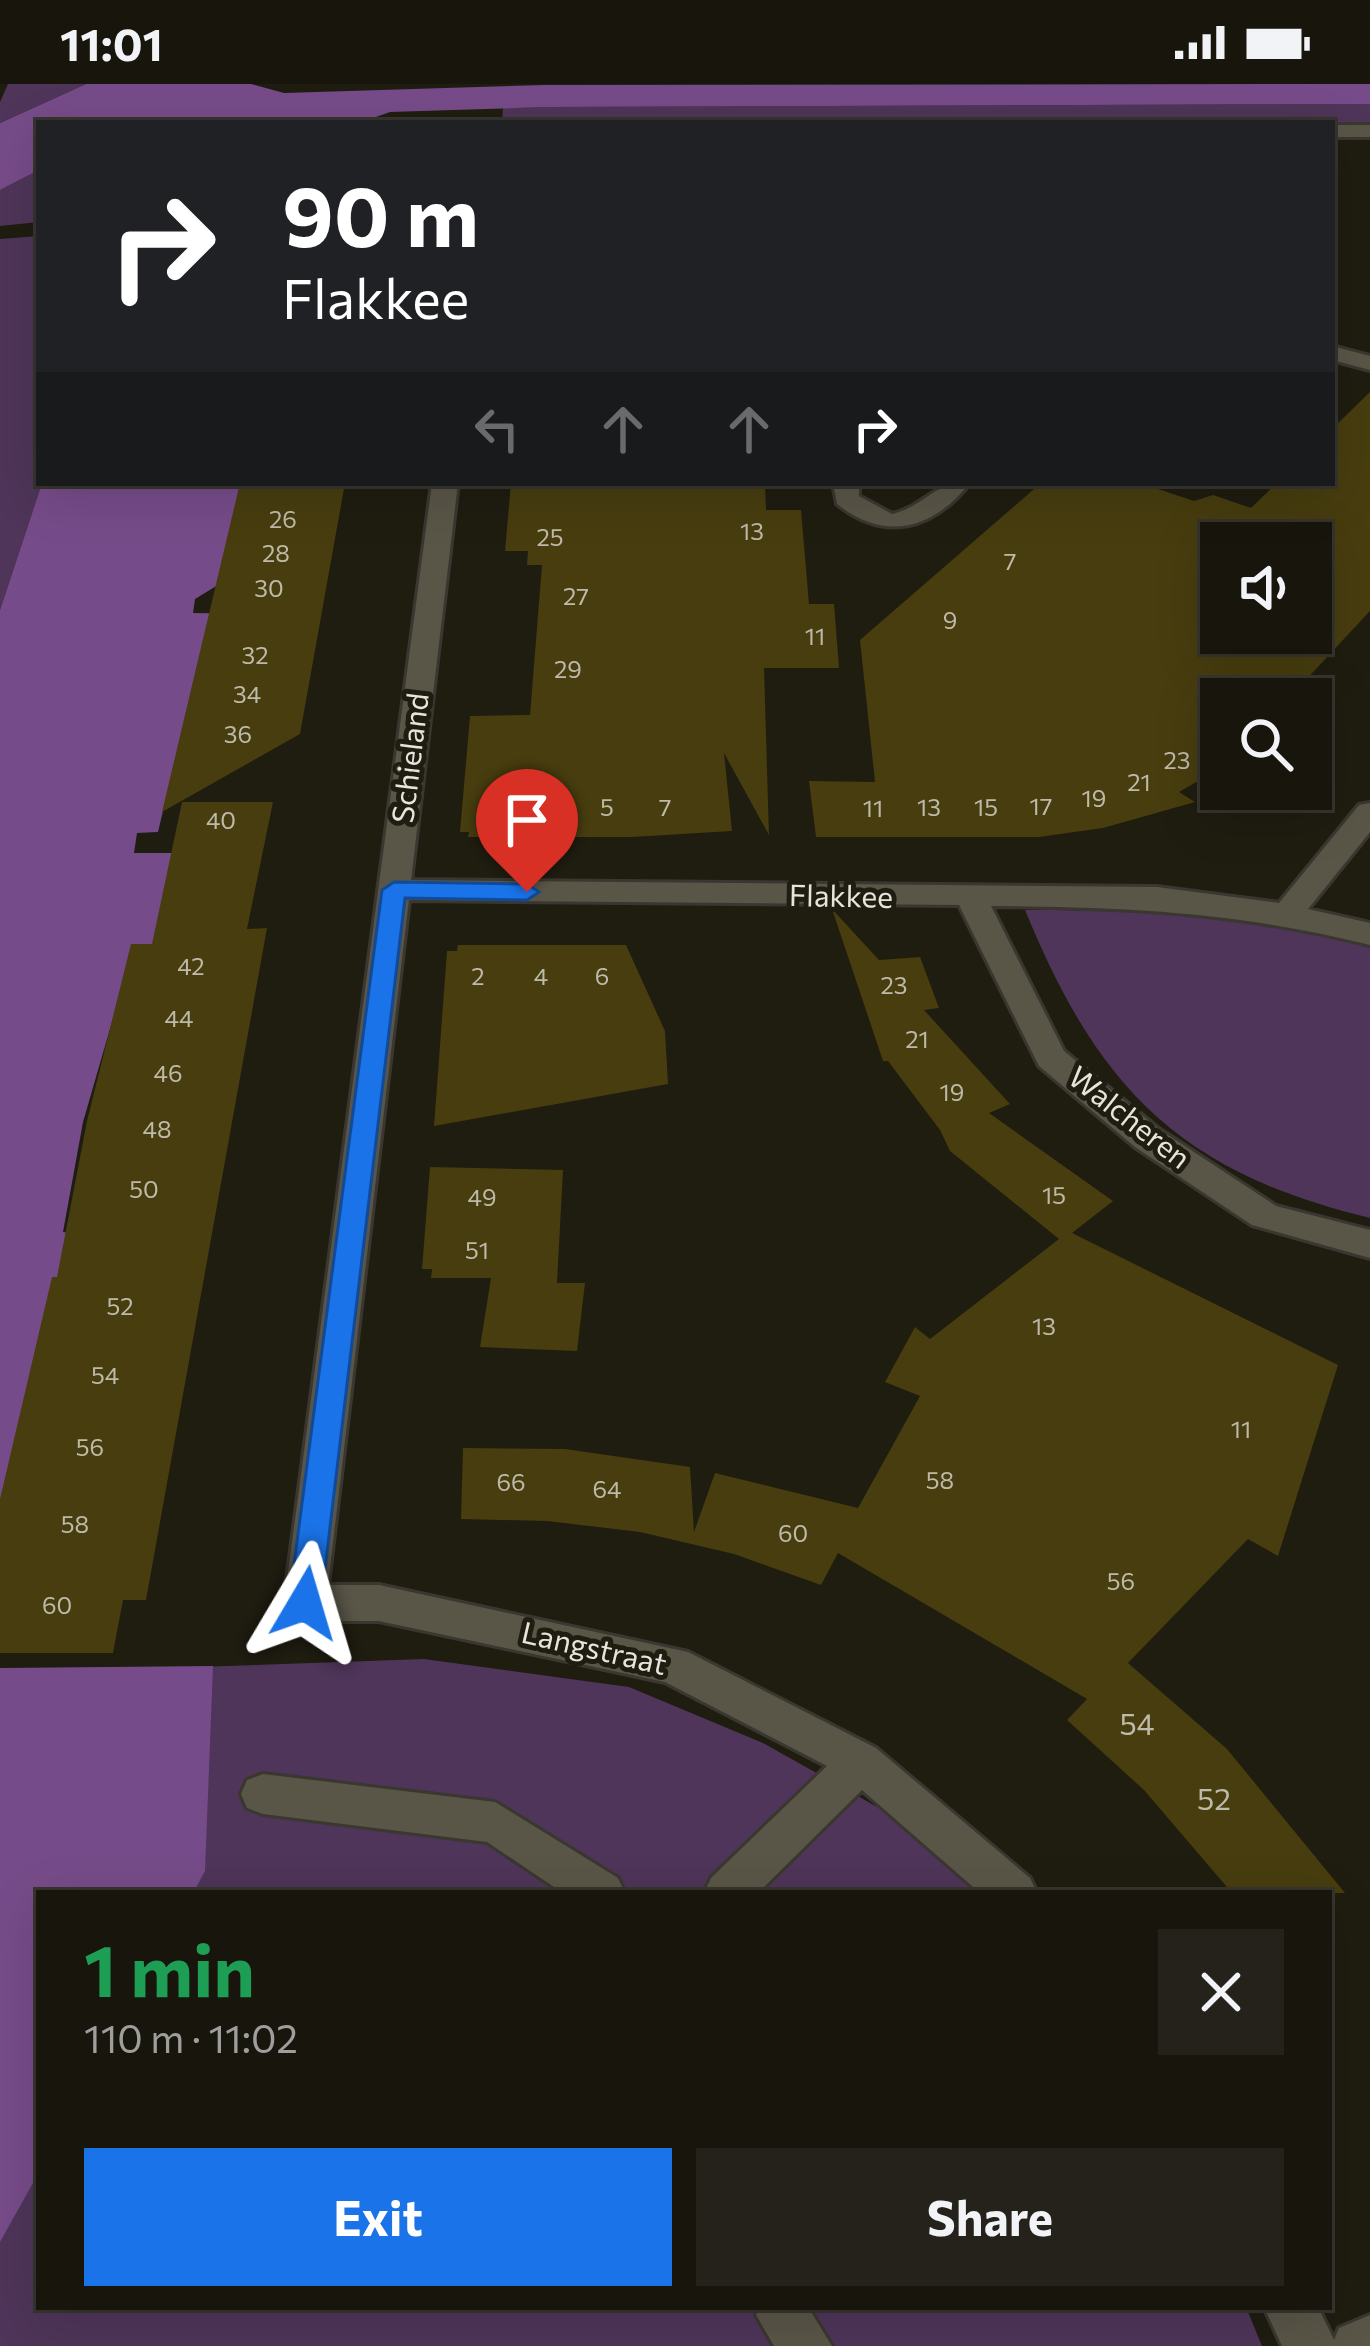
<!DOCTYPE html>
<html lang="en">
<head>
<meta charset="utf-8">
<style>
	:root { --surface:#17150c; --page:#24221a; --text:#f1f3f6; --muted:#9e9f9d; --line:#36342d; --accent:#1a73e8 }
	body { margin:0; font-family:Commissioner,sans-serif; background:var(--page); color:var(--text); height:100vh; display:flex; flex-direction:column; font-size:45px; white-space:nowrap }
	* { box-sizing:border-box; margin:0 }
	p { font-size:39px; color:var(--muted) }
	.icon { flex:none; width:66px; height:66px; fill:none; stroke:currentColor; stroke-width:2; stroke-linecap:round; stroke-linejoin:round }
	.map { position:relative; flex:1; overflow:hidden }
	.panel { position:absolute; left:36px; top:1806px; width:1296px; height:420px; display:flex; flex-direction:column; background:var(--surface); border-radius:0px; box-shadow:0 12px 48px #0002,0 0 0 3px var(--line) }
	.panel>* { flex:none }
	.banner { position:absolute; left:36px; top:36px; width:1299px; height:366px; border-radius:0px; box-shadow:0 12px 48px #0002,0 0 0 3px var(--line); background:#202124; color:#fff; overflow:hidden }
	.controls { position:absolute; left:1200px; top:438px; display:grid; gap:24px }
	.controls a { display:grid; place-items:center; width:132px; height:132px; border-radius:0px; background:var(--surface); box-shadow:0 12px 48px #0002,0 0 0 3px var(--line); font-size:60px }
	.pin { position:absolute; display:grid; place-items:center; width:102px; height:102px; color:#fff; margin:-123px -51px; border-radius:50% 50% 50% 0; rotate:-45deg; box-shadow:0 0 12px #0007 }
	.pin .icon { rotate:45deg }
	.me { position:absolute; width:132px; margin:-66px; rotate:7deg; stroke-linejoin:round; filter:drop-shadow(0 0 9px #0008) }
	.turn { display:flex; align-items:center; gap:42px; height:252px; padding:0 48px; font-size:54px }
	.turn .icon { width:156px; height:156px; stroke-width:2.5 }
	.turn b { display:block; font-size:84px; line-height:102px }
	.lanes { display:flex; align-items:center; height:114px; padding:0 48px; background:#0003; justify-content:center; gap:60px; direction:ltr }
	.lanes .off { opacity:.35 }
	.round { display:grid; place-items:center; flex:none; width:126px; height:126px; border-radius:0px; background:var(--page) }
	.summary { display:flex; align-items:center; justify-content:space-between; height:204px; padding:0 48px }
	h1 { font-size:72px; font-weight:700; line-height:90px; color:#1e9e55 }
	.button { display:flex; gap:24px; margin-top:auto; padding:24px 48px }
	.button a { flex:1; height:138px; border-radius:0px; background:var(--accent); color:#fff; font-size:48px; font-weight:700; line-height:138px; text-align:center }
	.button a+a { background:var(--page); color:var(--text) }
	.status { display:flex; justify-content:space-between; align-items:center; height:84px; padding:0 60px; background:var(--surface); direction:ltr }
	.status svg { height:33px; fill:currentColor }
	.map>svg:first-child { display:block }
	.green { fill:#4e3559 }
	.water { fill:#764b89 }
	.building { fill:#473d0f; fill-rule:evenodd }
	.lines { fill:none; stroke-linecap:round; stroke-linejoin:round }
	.minor-casing { stroke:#3a3731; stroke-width:6 }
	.minor { fill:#595547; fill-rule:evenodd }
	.route { fill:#1a73e8; stroke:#114b97; stroke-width:3 }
	.labels { text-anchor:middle; stroke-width:10; stroke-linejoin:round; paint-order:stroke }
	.number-label { font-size:24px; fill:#bebaa9 }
	.street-label { font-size:30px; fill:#e6e4dc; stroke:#1f1c10 }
	.near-number-label { font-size:30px; fill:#bebaa9 }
</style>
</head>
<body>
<div class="status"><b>11:01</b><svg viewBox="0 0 49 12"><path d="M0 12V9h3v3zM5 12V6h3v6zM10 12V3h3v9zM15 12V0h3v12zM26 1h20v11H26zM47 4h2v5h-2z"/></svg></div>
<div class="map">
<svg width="1370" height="2262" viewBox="0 0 1370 2262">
	<rect width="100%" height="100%" fill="#1f1c10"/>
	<path class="green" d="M8 0H86L0 39V18Z
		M1370 20V39H502L503 24 547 23Z
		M39 86V138L0 142V106Z
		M39 152 42 399 0 526V155Z
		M1025 826C1142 826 1257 829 1370 862V1134C1179 1088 1098 1004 1025 826Z
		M424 1575 629 1603 763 1659 897 1734 983 1809H39V2223H1246L1262 2262H0V1695L139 1585Z"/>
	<path class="water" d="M86 0H251L284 9 544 1 1370 0V20L547 23 390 28 359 39H39V86L0 106V39Z
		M42 399H243L218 501 195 515 193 529 264 530 203 560 158 748 137 749 134 769H214L197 863 134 862 83 1038 63 1148 129 1157 0 1422V526Z
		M213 1582 205 1787 193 1809H39V2088L0 2158V1584Z"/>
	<path class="building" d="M1370 308V527L1288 615H1221V684L1179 708 1195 718 1103 744 1039 753H816L809 697 875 698 860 556 1041 399H1140L1194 417 1213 411 1251 424 1277 399H1332V345ZM1221 459H1311V549H1221Z
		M240 399H345L300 650 162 728Z
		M511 399H765L766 426H801L809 520H834L839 584H764L769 751 724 669 732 747 632 753H468L469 748H460L470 632 530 631 542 481H527L528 467H505Z
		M182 718H273L247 845 267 844 146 1516H123L113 1569H0V1415L52 1193H57L87 1037 131 860H152Z
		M832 825 879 876 920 873 939 924 924 926 1010 1020 989 1029 1113 1117 1072 1149 1338 1281 1278 1472 1248 1455 1128 1579 1227 1665 1345 1809H1232L1144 1706 1067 1636 1087 1615 838 1469 821 1501 734 1470 640 1448 547 1437 461 1435 463 1364 565 1365 690 1383 694 1448 715 1389 858 1424 920 1312 885 1298 915 1243 930 1255 1059 1155 950 1067 940 1046 888 977H883Z
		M458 861H626L665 947 668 1000 434 1042 447 867H457Z
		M430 1083 563 1086 557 1199H585L577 1267 480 1263 491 1194H431L432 1185H422Z"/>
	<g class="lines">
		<defs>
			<path id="minor" d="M1332 41H1370V53H1332Z
				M1332 262 1370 272V286L1332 276Z
				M432 399H458L411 796 1157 803 1279 819 1359 721 1370 719V748L1308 825 1370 839V861C1238 828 1126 823 991 822L1064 967 1159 1045 1276 1122 1370 1146V1174L1252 1141 1135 1063 1039 982 959 821 409 816 328 1501H379L688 1568 876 1664 1030 1794 1037 1809H980L862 1706 758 1809H704L711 1794 827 1682 665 1598 379 1537H305L290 1532 284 1519Z
				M833 399H859V412L892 430C926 422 930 399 970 399 932 446 885 458 837 420Z
				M263 1690 495 1718 618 1794 625 1809H563L487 1758 263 1730 247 1724 241 1710 247 1696Z
				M760 2223H808L832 2262H774L756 2231Z
				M1264 2223H1318L1334 2256 1339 2244 1370 2231V2262H1282Z"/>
		</defs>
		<use href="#minor" class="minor-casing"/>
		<use href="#minor" class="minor"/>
	</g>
	<path class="route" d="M394 798 527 800 539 808 527 816 405 814 321 1519 316 1529H294L289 1519 382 806Z"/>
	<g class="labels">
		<g class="number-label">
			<text x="283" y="444">26</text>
			<text x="752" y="456">13</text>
			<text x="550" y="462">25</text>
			<text x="276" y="478">28</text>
			<text x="1010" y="486">7</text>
			<text x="269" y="513">30</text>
			<text x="576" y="521">27</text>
			<text x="950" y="545">9</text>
			<text x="815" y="561">11</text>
			<text x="255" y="580">32</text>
			<text x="568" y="594">29</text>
			<text x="247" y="619">34</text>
			<text x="238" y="659">36</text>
			<text x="1177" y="685">23</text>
			<text x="1139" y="707">21</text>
			<text x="1094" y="723">19</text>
			<text x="1041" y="731">17</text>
			<text x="607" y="732">5</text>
			<text x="665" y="732">7</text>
			<text x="929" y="732">13</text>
			<text x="986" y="732">15</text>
			<text x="873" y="733">11</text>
			<text x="221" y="745">40</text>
			<text x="191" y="891">42</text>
			<text x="478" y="901">2</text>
			<text x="541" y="901">4</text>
			<text x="602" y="901">6</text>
			<text x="894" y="910">23</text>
			<text x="179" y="943">44</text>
			<text x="917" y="964">21</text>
			<text x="168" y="998">46</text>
			<text x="952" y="1017">19</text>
			<text x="157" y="1054">48</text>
			<text x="144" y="1114">50</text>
			<text x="1054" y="1120">15</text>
			<text x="482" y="1122">49</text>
			<text x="477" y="1175">51</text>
			<text x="120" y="1231">52</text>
			<text x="1044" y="1251">13</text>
			<text x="105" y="1300">54</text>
			<text x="1241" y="1354">11</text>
			<text x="90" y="1372">56</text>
			<text x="940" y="1405">58</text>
			<text x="511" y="1407">66</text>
			<text x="607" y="1414">64</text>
			<text x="75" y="1449">58</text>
			<text x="793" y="1458">60</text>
			<text x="1121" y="1506">56</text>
			<text x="57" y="1530">60</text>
		</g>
		<g class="street-label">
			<text transform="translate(411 674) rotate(-83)" y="10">Schieland</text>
			<text transform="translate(841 813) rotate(1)" y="10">Flakkee</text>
			<text transform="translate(1129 1034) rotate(38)" y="10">Walcheren</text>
			<text transform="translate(594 1565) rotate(13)" y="10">Langstraat</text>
		</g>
		<g class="near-number-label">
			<text x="1137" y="1651">54</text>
			<text x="1214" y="1726">52</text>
		</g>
	</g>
</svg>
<div class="controls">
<a><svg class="icon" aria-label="sound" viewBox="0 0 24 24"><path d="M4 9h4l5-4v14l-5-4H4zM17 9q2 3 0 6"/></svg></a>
<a><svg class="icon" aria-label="search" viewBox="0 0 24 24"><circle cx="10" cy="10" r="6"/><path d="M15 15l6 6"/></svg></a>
</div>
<div class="pin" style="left:527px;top:808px;background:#d93025"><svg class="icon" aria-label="arrive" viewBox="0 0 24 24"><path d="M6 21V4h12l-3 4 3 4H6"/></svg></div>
<svg class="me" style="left:305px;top:1519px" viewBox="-20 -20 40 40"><path d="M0-17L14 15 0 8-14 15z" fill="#1a73e8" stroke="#fff" stroke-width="4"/></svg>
<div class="banner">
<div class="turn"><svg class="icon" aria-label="right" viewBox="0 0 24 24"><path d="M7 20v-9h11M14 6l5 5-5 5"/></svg><div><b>90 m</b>Flakkee</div></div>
<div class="lanes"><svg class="icon off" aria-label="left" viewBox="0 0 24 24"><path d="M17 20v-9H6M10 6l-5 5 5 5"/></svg><svg class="icon off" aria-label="ahead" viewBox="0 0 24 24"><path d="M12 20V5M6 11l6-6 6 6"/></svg><svg class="icon off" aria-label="ahead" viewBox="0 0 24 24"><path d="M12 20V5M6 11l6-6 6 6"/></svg><svg class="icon" aria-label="right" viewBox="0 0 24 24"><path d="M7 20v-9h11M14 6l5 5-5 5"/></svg></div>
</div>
<section class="panel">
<div class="summary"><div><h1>1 min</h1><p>110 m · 11:02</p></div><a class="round"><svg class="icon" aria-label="close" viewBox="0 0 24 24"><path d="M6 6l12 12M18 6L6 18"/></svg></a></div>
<div class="button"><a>Exit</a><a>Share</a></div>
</section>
</div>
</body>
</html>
